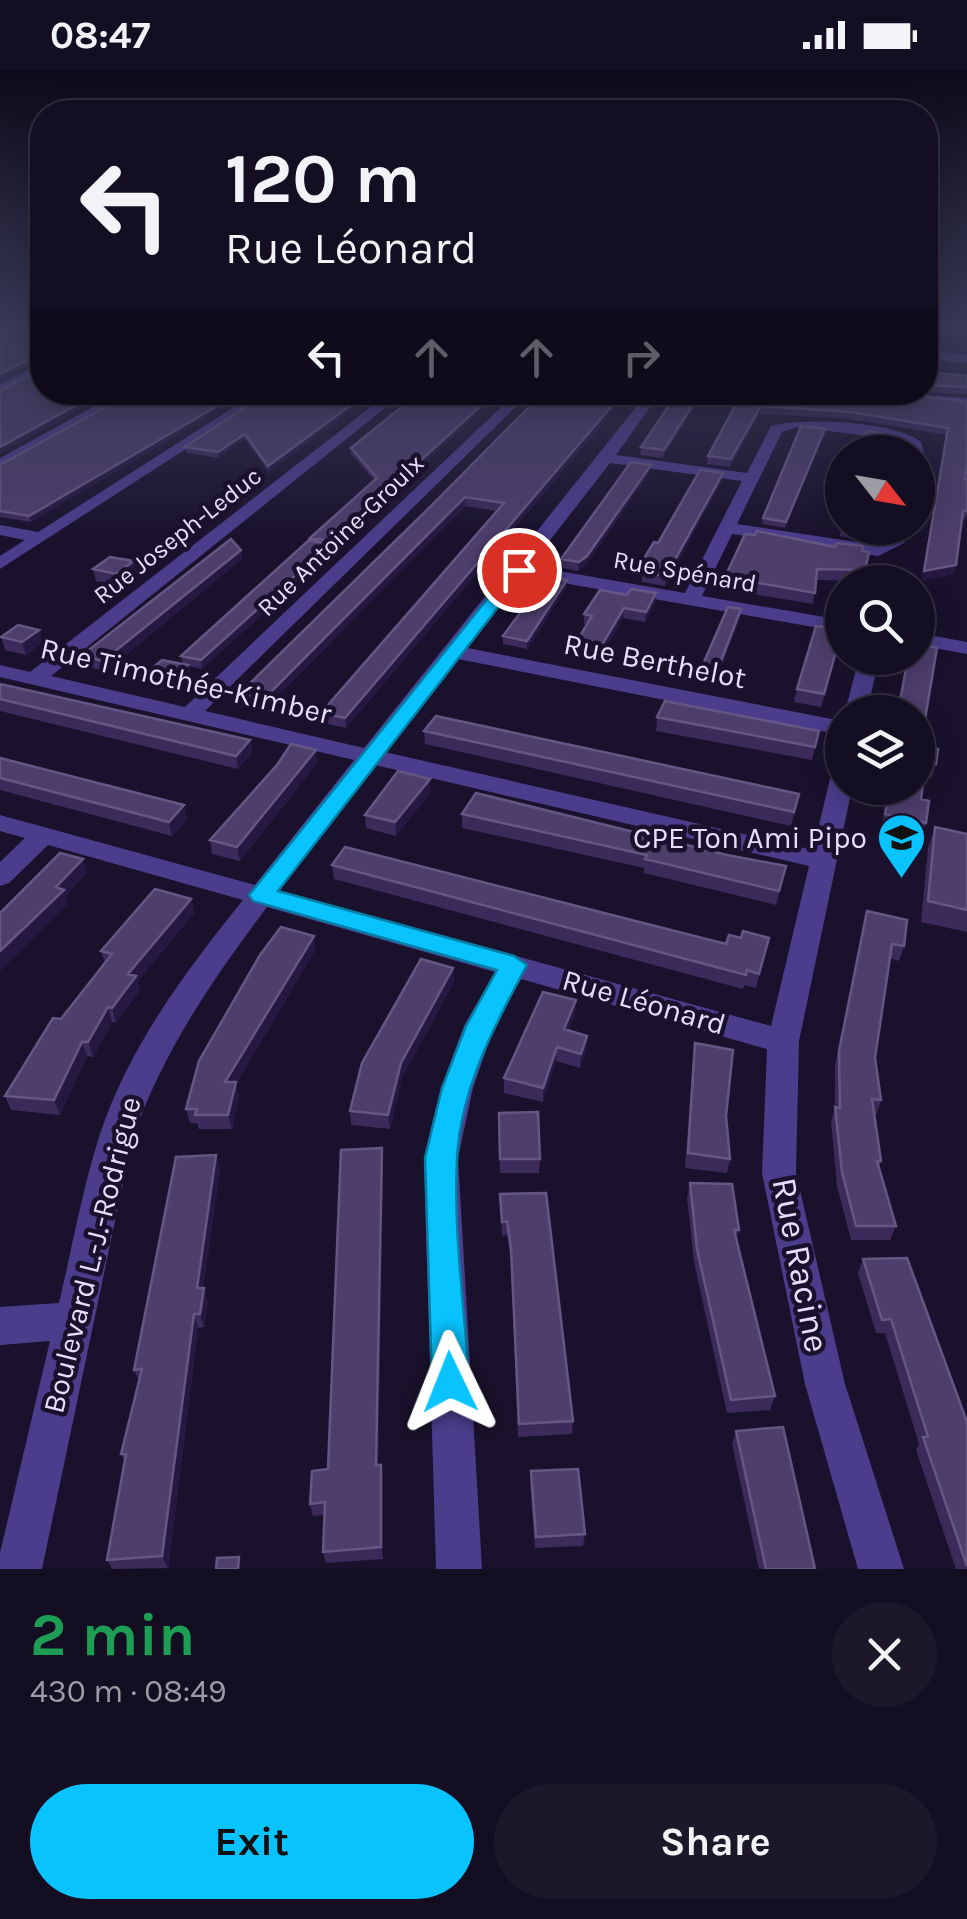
<!DOCTYPE html>
<html lang="en">
<head>
<meta charset="utf-8">
<style>
	:root { --surface:#140e22; --page:#1d172a; --text:#f1f3f6; --muted:#9d9ca5; --line:#332e40; --accent:#09c3ff }
	body { margin:0; font-family:Karla,sans-serif; background:var(--page); color:var(--text); height:100vh; display:flex; flex-direction:column; font-size:38px; white-space:nowrap }
	* { box-sizing:border-box; margin:0 }
	p { font-size:32px; color:var(--muted) }
	.icon { flex:none; width:55px; height:55px; fill:none; stroke:currentColor; stroke-width:2; stroke-linecap:round; stroke-linejoin:round }
	.map { position:relative; height:1499px; overflow:hidden }
	.drawer { display:flex; flex-direction:column; background:var(--surface); flex:1 }
	.drawer>* { flex:none }
	.banner { position:absolute; left:30px; top:30px; width:908px; height:305px; border-radius:40px; box-shadow:0 5px 25px #0003,0 0 0 2px var(--line); background:#140e22; color:var(--text); overflow:hidden }
	.needle { width:65px; rotate:121deg }
	.controls { position:absolute; left:825px; top:365px; display:grid; gap:20px }
	.controls a { display:grid; place-items:center; width:110px; height:110px; border-radius:50%; background:var(--surface); box-shadow:0 5px 25px #0003,0 0 0 2px var(--line); font-size:50px }
	.pin { position:absolute; display:grid; place-items:center; width:85px; height:85px; color:#fff; margin:-42px; border:5px solid #fff; border-radius:50%; box-shadow:0 2px 10px #0007 }
	.me { position:absolute; width:110px; margin:-55px; rotate:358deg; stroke-linejoin:round; filter:drop-shadow(0 0 8px #0008) }
	.turn { display:flex; align-items:center; gap:35px; height:210px; padding:0 30px; font-size:45px }
	.turn .icon { width:130px; height:130px; stroke-width:2.5 }
	.turn b { display:block; font-size:70px; line-height:85px }
	.lanes { display:flex; align-items:center; height:95px; padding:0 30px; background:#0003; justify-content:center; gap:50px; direction:ltr }
	.lanes .off { opacity:.35 }
	.round { display:grid; place-items:center; flex:none; width:105px; height:105px; border-radius:52px; background:var(--page) }
	.overview { display:flex; align-items:center; justify-content:space-between; height:170px; padding:0 30px }
	h1 { font-size:60px; font-weight:700; line-height:75px; color:#1e9e55 }
	.cta { display:flex; gap:20px; margin-top:auto; padding:20px 30px }
	.cta a { flex:1; height:115px; border-radius:60px; background:var(--accent); color:#111; font-size:40px; font-weight:700; line-height:115px; text-align:center }
	.cta a+a { background:var(--page); color:var(--text) }
	.status { display:flex; justify-content:space-between; align-items:center; height:70px; padding:0 50px; background:var(--surface); direction:ltr }
	.status svg { height:28px; fill:currentColor }
	.map>svg:first-child { display:block }
	.lines { fill:none; stroke-linecap:round; stroke-linejoin:round }
	.minor { fill:#4b3d8c; fill-rule:evenodd }
	.wall { fill:#3b2a5a }
	.shaded-wall { fill:#261941 }
	.building { fill:#4d3e6c; stroke:#655783; stroke-width:2.5 }
	.route { fill:#09c3ff; stroke:#067fa6; stroke-width:2.5 }
	.labels { text-anchor:middle; stroke-width:9; stroke-linejoin:round; paint-order:stroke }
	.far-street-label { font-size:25px; fill:#e6ddff; stroke:#1a122d }
	.street-label { font-size:30px; fill:#e6ddff; stroke:#1a122d }
	.poi-label { font-size:30px; fill:#e6ddff; stroke:#1a122d; text-anchor:end }
	.near-street-label { font-size:35px; fill:#e6ddff; stroke:#1a122d }
</style>
</head>
<body>
<div class="status"><b>08:47</b><svg viewBox="0 0 49 12"><path d="M0 12V9h3v3zM5 12V6h3v6zM10 12V3h3v9zM15 12V0h3v12zM26 1h20v11H26zM47 4h2v5h-2z"/></svg></div>
<div class="map">
<svg width="967" height="1499" viewBox="0 0 967 1499">
	<rect width="100%" height="100%" fill="#1a122d"/>
	<g class="lines">
		<path class="minor" d="M14 259H42V265Z
			M925 281 967 285V293L925 289Z
			M42 293V302L0 323V314Z
			M120 322H137L0 399V388Z
			M258 322H274L0 499V486L25 470 0 465V455L38 462Z
			M390 322H405L51 606 185 637 517 322H531L205 641 364 678 648 322H661L616 385 747 403 771 356C803 347 895 351 921 372L924 382 918 386 898 370 798 357 782 362 737 454 876 475 887 470 891 458H907L904 473 878 486 732 464 702 526 842 550V562L523 506 467 578 842 651V665L458 589 385 682 813 780 830 709 842 702V718H852L799 971 796 1103 845 1314 904 1499H858L805 1314 762 1103 767 979 521 909 494 957 473 1018 458 1088 482 1499H436L424 1088 441 1018 464 956 495 902 267 837C212 910 162 983 132 1070L42 1499H0V1483L50 1271 0 1275V1237L59 1233C72 1178 82 1121 99 1067 128 978 185 902 243 830L48 775 9 813 0 816V792L25 768 0 761V745L255 815 354 690 0 607V595L30 602ZM610 393 742 411 685 523 530 496ZM375 695 809 796 771 956 279 821Z
			M878 322 967 328V336L884 326Z
			M918 563 967 572V584L918 575Z
			M859 588H879L867 642H845Z"/>
	</g>
	<path class="wall" d="M925 302 967 306V324L925 322Z
		M133 322 31 452 0 447V395Z
		M269 322H377L269 402 245 369 219 388 186 383 185 377Z
		M420 322H502L332 478H330L331 482 202 599 188 596 191 608 176 622 149 616 146 603 183 594 181 586 310 470V468L374 410 351 384V378Z
		M602 322H631L628 326Z
		M678 322 663 388 640 385 641 377Z
		M771 322 967 332 965 409H967V443L965 450 962 449 953 504 922 510 947 365 849 349 760 344 730 397 707 394 708 386Z
		M614 340 346 658 322 653 321 643 497 441 465 436 263 641 239 636 237 626 434 433Z
		M825 359 785 458 762 454 763 448Z
		M650 402 586 495 578 501 561 498V489Z
		M723 403 721 412 665 516 642 512V505L639 504 640 495Z
		M842 453 868 458 865 470 840 466Z
		M835 477 869 482 862 511 816 510 813 534 723 519 725 507Z
		M241 480 242 489 106 601 84 596 81 586Z
		M134 491 136 503 119 516 96 511 93 499Z
		M567 510V517L527 579 503 574V566Z
		M656 523 655 533 645 552 623 548 598 591 573 586 574 576 587 555 584 554V544L627 525Z
		M741 539 740 548 715 613 699 610 700 601Z
		M39 560 43 572 26 585 5 580 1 567Z
		M839 573 821 637 794 632 797 619Z
		M907 588H918L922 676 936 694 932 707 924 705 921 729 926 753 922 765 882 756 886 730 882 729 884 718H918V642H897Z
		M0 614 250 670 252 683 238 699 0 641Z
		M657 647 819 661 812 690 656 661Z
		M424 661 799 724 791 756 425 674Z
		M0 688 187 749 172 766 0 720Z
		M317 693 240 791 212 784 210 770Z
		M431 722 396 766 366 758 365 745Z
		M462 744 727 785 786 796 776 835 644 803V798L462 758Z
		M935 757 967 764V862L921 852 928 778Z
		M332 795 726 874 769 868 756 918 744 915 743 919 334 809Z
		M191 829 194 843 137 912 140 920 116 953 112 952 93 987 87 986 60 1045 11 1040 5 1026 105 893 101 881Z
		M867 841 904 876 899 891 890 888 875 988 881 1030 876 1045 874 1044 881 1091 879 1097 896 1156 890 1170H851L837 1116 831 1052 835 1038V995Z
		M314 866 315 880 236 1014 239 1027 232 1059H199L197 1053H190L186 1039Z
		M453 898 454 912 402 1007 390 1059 351 1055 350 1041Z
		M575 945 568 961 587 966 586 980 580 998 556 991 543 1032 504 1023V1008Z
		M695 973 726 1046 730 1089 727 1103 685 1098 693 988Z
		M499 1043 540 1089 539 1103H500Z
		M382 1078 383 1092 378 1395H381L383 1407V1489L326 1493 323 1482 324 1445 313 1446 310 1434 328 1399Z
		M220 1099 203 1218 208 1232 204 1257 198 1258 168 1498 112 1499 107 1490 125 1392 121 1384 139 1312 134 1300Z
		M690 1113 739 1160 736 1169 775 1326 770 1340 727 1343 694 1192 687 1128Z
		M500 1124 573 1351 572 1364 518 1367 511 1192 507 1165 502 1166Z
		M863 1189 967 1352V1499H956L916 1380 919 1374 885 1263H876L858 1203Z
		M736 1361 815 1499H759L732 1374Z
		M531 1401 585 1464 583 1476 535 1478 530 1414Z"/>
	<path class="shaded-wall" d="M39 284 40 290 0 310V304Z
		M100 322H111L0 384V377Z
		M241 322H251L31 452 29 446Z
		M369 322H377L269 402 268 396Z
		M496 322H502L332 478V471Z
		M701 322H705L663 388 664 380Z
		M615 332 614 340 346 658 345 648Z
		M761 336 760 344 730 397 731 389Z
		M825 359 824 364 785 458 786 452Z
		M245 364V369L219 388 218 382Z
		M651 395 650 402 586 495 578 501 579 492Z
		M723 403 721 412 665 516 666 506Z
		M465 427V436L263 641 262 631Z
		M330 474 331 482 202 599 201 590Z
		M241 480 242 489 106 601 103 591Z
		M134 491 136 503 119 516 116 504Z
		M956 495 953 504 922 510 924 501Z
		M567 510V517L527 579V571Z
		M656 523 655 533 645 552 646 542Z
		M624 538 623 548 598 591 599 580Z
		M741 539 740 548 715 613 716 604Z
		M39 560 43 572 26 585 22 572Z
		M188 595 191 608 176 622 173 609Z
		M250 670 252 683 238 699 236 686Z
		M316 680 317 693 240 791 237 777Z
		M430 709 431 722 396 766 395 752Z
		M184 735 187 749 172 766 169 752Z
		M83 789 87 803 66 826 68 834 0 901V881L56 817Z
		M191 829 194 843 137 912 140 920 116 953 112 938 128 904Z
		M314 866 315 880 236 1014 239 1027 232 1059 228 1045 225 1012Z
		M453 898 454 912 402 1007 390 1059 388 1045 401 993Z
		M576 930 575 945 563 974 564 959Z
		M108 937 112 952 93 987 88 972Z
		M587 966 586 980 580 998 581 984Z
		M82 972 87 986 60 1045 54 1030Z
		M557 977 556 991 543 1032V1018Z
		M382 1078 383 1092 378 1408 376 1395Z
		M216 1085 220 1099 201 1232 197 1218Z
		M204 1218 208 1232 204 1257 200 1244Z
		M194 1244 198 1258 168 1498 162 1486Z
		M381 1395 383 1407V1489L381 1477Z"/>
	<path class="building" d="M0 259H26L40 264 42 259V285L39 284 0 304Z
		M42 299V322H100L0 377V321Z
		M925 302 967 306V317L925 315Z
		M133 322H241L29 446 0 441V395Z
		M269 322H369L268 396 245 364 218 382 185 377Z
		M420 322H496L332 471 310 468 377 408 351 378Z
		M678 322H701L664 380 641 377Z
		M771 322H887L967 332V396L965 409H967V441H963L956 495 924 501 948 358 850 342 761 336 731 389 708 386 735 336Z
		M543 323 615 332 345 648 321 643 504 433 465 427 262 631 237 626 434 433Z
		M801 356 825 359 786 452 763 448Z
		M867 361 891 365 887 382H861Z
		M631 392 651 395 587 486 579 492 561 489Z
		M700 400 723 403 666 506 642 502 647 496 640 495 654 472 658 473Z
		M847 458H868L867 461Z
		M757 461 835 477 837 473 863 476 862 481 869 482 865 500 817 499 815 523 725 507 745 464 755 465Z
		M231 469 241 480 103 591 81 586Z
		M309 470 330 474 201 590 181 586Z
		M110 487 134 491 116 504 93 499Z
		M550 507 567 510 527 571 503 566 542 513Z
		M631 519 656 523 646 542 624 538 599 580 574 576 592 546 584 544 600 520 627 525Z
		M728 537 741 539 716 604 700 601Z
		M18 555 39 560 22 572 1 567Z
		M816 556 842 560 824 624 797 619Z
		M918 574 937 578 922 667V676L938 679 936 694 926 692 921 729 929 731 926 753 885 744 890 718H918V642H898L908 588H918Z
		M162 590 188 595 173 609 146 603Z
		M0 614 250 670 236 686 0 629Z
		M665 631 819 661 815 677 657 647Z
		M436 646 799 724 794 742 424 661Z
		M291 674 316 680 237 777 210 770 277 695Z
		M0 688 184 735 169 752 0 708Z
		M398 701 430 709 395 752 365 745Z
		M476 723 727 785 786 796 779 821 645 789 647 785 462 744Z
		M935 757 967 764V840L928 831Z
		M345 777 726 874 729 865 741 868 743 861 769 868 759 904 747 900 746 905 332 795Z
		M60 783 83 789 56 817 64 820 0 881V843Z
		M155 819 191 829 128 904 136 906 112 938 108 937 88 972H82L54 1030 5 1026 53 948 61 949 112 884 101 881Z
		M867 841 907 850 904 876 892 874 875 988 881 1030 872 1029 881 1091H877L896 1156H856L842 1102 835 1037 840 1038 839 981Z
		M281 857 314 866 225 1012H236L228 1045H195L197 1039H186L199 991 260 885Z
		M421 889 453 898 401 993 388 1045 350 1041 362 993Z
		M543 922 576 930 564 959 587 966 581 984 557 977 543 1018 504 1008Z
		M695 973 733 980 726 1046 730 1089 688 1083Z
		M538 1042 540 1089H500L499 1043Z
		M382 1078 376 1395H381V1477L323 1482 325 1432 310 1434 312 1401 328 1399 341 1080Z
		M216 1085 197 1218H204L200 1244H194L162 1486 107 1490 126 1384H121L142 1299 134 1300 176 1087Z
		M690 1113 732 1114 739 1160H734L775 1326 731 1330 697 1179Z
		M546 1123 573 1351 519 1354 511 1178 507 1151 502 1152 500 1124Z
		M907 1188 967 1352V1496L923 1367H928L891 1249 882 1250 863 1189Z
		M783 1357 815 1499H766L736 1361Z
		M578 1399 585 1464 536 1467 531 1401Z
		M239 1487 238 1499H216L217 1488Z"/>
	<linearGradient id="sky" x2="0" y2="1"><stop stop-color="#0e0a19"/><stop offset="0.55" stop-color="#383957"/><stop offset="1" stop-color="#383957" stop-opacity="0"/></linearGradient>
	<rect width="967" height="469" fill="url(#sky)"/>
	<path class="route" d="M513 497 527 500 278 821 514 886 527 895C495 954 460 1020 457 1089 453 1162 465 1239 469 1312L463 1325 450 1330 438 1325 432 1312 425 1088 442 1018 466 956 497 900 253 831 249 825Z"/>
	<defs>
		<symbol id="school-pin" viewBox="-11 -11 22 30"><path d="M0 17L-7.5 6A9.5 9.5 0 1 1 7.5 6Z" fill="#09c3ff" stroke="#1a122d"/><path d="M0-5L7-2L0 1L-7-2ZM-4 1L0 2.5L4 1V4Q0 6-4 4Z" fill="#111"/></symbol>
	</defs>
	<g fill-rule="evenodd">
		<use href="#school-pin" x="874" y="740" width="55" height="75"/>
	</g>
	<g class="labels">
		<g class="far-street-label">
			<text transform="translate(177 465) rotate(-38)" y="9">Rue Joseph-Leduc</text>
			<text transform="translate(340 465) rotate(-44)" y="9">Rue Antoine-Groulx</text>
			<text transform="translate(685 501) rotate(10)" y="9">Rue Spénard</text>
		</g>
		<g class="street-label">
			<text transform="translate(655 591) rotate(11)" y="10">Rue Berthelot</text>
			<text transform="translate(186 611) rotate(13)" y="10">Rue Timothée-Kimber</text>
			<text transform="translate(644 932) rotate(16)" y="10">Rue Léonard</text>
			<text transform="translate(92 1185) rotate(-76)" y="10">Boulevard L.-J.-Rodrigue</text>
		</g>
		<g class="poi-label">
			<text x="867" y="778">CPE Ton Ami Pipo</text>
		</g>
		<g class="near-street-label">
			<text transform="translate(801 1195) rotate(79)" y="12">Rue Racine</text>
		</g>
	</g>
</svg>
<div class="controls">
<a><svg class="needle" viewBox="-14 -14 28 28"><path d="M0-13l5 13h-10z" fill="#e53935"/><path d="M0 13l5-13h-10z" fill="#9d9ca5"/></svg></a>
<a><svg class="icon" aria-label="search" viewBox="0 0 24 24"><circle cx="10" cy="10" r="6"/><path d="M15 15l6 6"/></svg></a>
<a><svg class="icon" aria-label="layers" viewBox="0 0 24 24"><path d="M12 4l9 5-9 5-9-5zM3 14l9 5 9-5"/></svg></a>
</div>
<div class="pin" style="left:519px;top:500px;background:#d93025"><svg class="icon" aria-label="arrive" viewBox="0 0 24 24"><path d="M6 21V4h12l-3 4 3 4H6"/></svg></div>
<svg class="me" style="left:450px;top:1312px" viewBox="-20 -20 40 40"><path d="M0-17L14 15 0 8-14 15z" fill="#09c3ff" stroke="#fff" stroke-width="4"/></svg>
<div class="banner">
<div class="turn"><svg class="icon" aria-label="left" viewBox="0 0 24 24"><path d="M17 20v-9H6M10 6l-5 5 5 5"/></svg><div><b>120 m</b>Rue Léonard</div></div>
<div class="lanes"><svg class="icon" aria-label="left" viewBox="0 0 24 24"><path d="M17 20v-9H6M10 6l-5 5 5 5"/></svg><svg class="icon off" aria-label="ahead" viewBox="0 0 24 24"><path d="M12 20V5M6 11l6-6 6 6"/></svg><svg class="icon off" aria-label="ahead" viewBox="0 0 24 24"><path d="M12 20V5M6 11l6-6 6 6"/></svg><svg class="icon off" aria-label="right" viewBox="0 0 24 24"><path d="M7 20v-9h11M14 6l5 5-5 5"/></svg></div>
</div>
</div>
<section class="drawer">
<div class="overview"><div><h1>2 min</h1><p>430 m · 08:49</p></div><a class="round"><svg class="icon" aria-label="close" viewBox="0 0 24 24"><path d="M6 6l12 12M18 6L6 18"/></svg></a></div>
<div class="cta"><a>Exit</a><a>Share</a></div>
</section>
</body>
</html>
